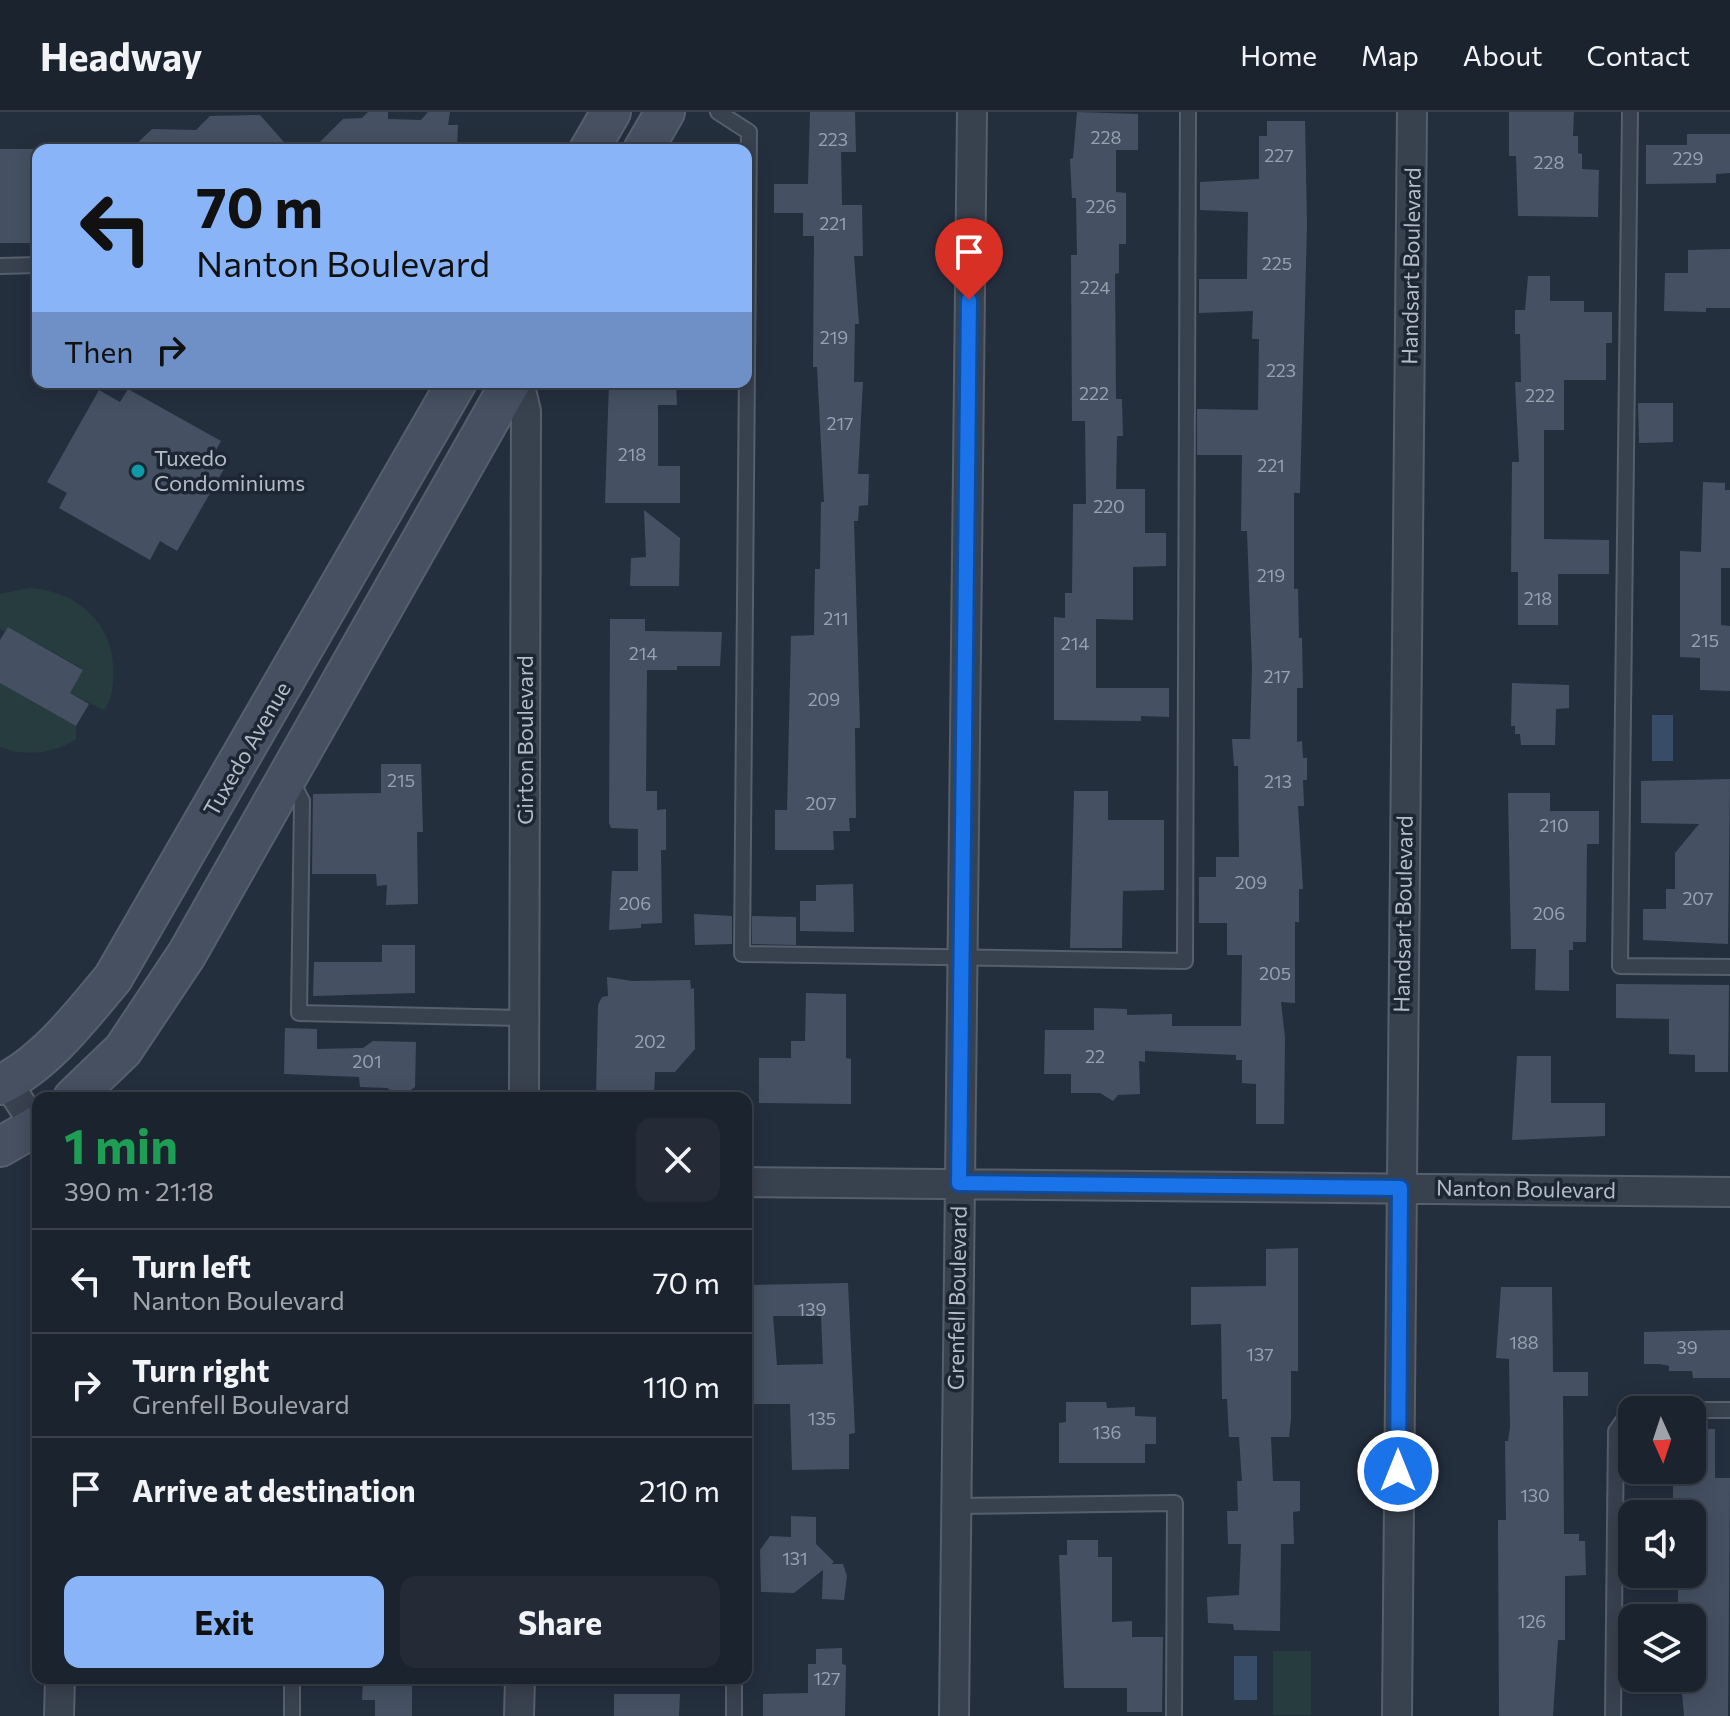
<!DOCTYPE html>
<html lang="en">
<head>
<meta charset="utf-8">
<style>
	:root { --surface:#1b232e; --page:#242b36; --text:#f1f3f6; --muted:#a0a4aa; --line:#39404a; --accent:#8ab4f8 }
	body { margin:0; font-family:Commissioner,sans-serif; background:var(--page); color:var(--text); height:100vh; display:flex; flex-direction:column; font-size:30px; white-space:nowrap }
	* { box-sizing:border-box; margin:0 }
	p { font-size:26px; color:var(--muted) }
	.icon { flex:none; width:44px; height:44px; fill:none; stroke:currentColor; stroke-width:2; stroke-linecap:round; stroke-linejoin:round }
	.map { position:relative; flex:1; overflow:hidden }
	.side { position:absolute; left:32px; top:980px; width:720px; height:592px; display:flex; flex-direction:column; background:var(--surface); border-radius:16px; box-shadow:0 4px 20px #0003,0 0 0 2px var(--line) }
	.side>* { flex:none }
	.guide { position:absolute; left:32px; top:32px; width:720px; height:244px; border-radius:16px; box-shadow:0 4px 20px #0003,0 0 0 2px var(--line); background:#8ab4f8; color:#111; overflow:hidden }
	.needle { width:52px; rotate:177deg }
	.fabs { position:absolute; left:1618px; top:1284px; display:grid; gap:16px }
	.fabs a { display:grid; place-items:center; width:88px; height:88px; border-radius:16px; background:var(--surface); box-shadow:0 4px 20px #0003,0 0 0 2px var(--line); font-size:40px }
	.pin { position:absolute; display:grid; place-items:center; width:68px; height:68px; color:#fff; margin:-82px -34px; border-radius:50% 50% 50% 0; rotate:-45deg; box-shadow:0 0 8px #0007 }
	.pin .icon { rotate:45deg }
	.me { position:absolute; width:88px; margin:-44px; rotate:0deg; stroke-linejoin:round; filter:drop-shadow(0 0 6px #0008) }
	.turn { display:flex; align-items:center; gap:28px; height:168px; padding:0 32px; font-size:36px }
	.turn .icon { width:104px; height:104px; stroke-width:2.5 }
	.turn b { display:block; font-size:56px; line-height:68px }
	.then { display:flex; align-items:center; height:76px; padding:0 32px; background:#0003; gap:16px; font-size:30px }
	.round { display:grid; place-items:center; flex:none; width:84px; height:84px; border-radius:16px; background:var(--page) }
	.overview { display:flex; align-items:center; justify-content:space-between; height:136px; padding:0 32px }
	h1 { font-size:48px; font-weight:700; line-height:60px; color:#1e9e55 }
	.cta { display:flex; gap:16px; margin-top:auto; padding:16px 32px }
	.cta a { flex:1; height:92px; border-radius:16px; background:var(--accent); color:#111; font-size:32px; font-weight:700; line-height:92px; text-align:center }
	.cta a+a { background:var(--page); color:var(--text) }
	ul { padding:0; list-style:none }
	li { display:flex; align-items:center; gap:24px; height:104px; padding:0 32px; border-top:2px solid var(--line) }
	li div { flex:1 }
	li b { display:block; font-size:30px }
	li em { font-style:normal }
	header { display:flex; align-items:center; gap:48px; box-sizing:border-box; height:112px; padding:0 40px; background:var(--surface); border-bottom:2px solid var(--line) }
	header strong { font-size:38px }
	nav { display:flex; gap:44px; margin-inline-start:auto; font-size:28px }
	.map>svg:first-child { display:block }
	.green { fill:#263c3f }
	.water { fill:#394c67 }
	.building { fill:#455162; fill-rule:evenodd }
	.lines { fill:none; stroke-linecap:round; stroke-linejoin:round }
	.lane-casing { stroke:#565f6c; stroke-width:18 }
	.street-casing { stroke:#565f6c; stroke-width:32 }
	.secondary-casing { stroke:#565f6c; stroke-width:42 }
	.lane { stroke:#38414e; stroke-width:14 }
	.street { stroke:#38414e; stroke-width:28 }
	.secondary { stroke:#465061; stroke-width:38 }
	.route-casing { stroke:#114b97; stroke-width:20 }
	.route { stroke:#1a73e8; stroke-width:14 }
	.culture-dot { fill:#0f9aa8; stroke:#1d2633; stroke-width:3 }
	.labels { text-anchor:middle; stroke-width:7; stroke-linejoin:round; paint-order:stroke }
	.number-label { font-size:18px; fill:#98a1af }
	.street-label { font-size:22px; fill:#b4bcc9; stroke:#1d2633 }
	.poi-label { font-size:22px; fill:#b4bcc9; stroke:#1d2633; text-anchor:start }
</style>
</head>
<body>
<header>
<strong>Headway</strong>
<nav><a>Home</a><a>Map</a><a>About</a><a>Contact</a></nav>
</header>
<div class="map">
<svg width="1730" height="1604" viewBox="0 0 1730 1604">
	<rect width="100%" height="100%" fill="#242f3e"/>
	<path class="green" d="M29 476C80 479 119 516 113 570 112 580 111 591 103 598L70 581 83 557 8 515 5 520 0 517V482Z
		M0 571 76 614V627C53 642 26 645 0 635Z
		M1273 1539H1311V1603H1273Z"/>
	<path class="water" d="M1652 603H1673V649H1652Z
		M1234 1544H1257V1588H1234Z"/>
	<path class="building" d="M368 0H388V7L421 8 428 0H450L448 13H458L457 38H312L343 7 362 6Z
		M810 0H855L856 40H841L842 93H862L863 144H854L859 212H855L854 270H863L858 362H869L868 393 859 394 858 409H854L860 616H855L856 706H849L850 719H833L834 738H775V698H787L791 524 814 523 815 457H820L821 390H824L817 255H813L814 124H803V101H774V72H808Z
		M1077 0 1138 2V38H1116V80L1126 81V132H1119V161L1115 162 1116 287H1122L1123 324H1117L1116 377H1145V421H1166V454L1133 455V508L1096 507V576H1169V605L1141 604V609L1054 608V505L1065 506V481H1072L1073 392H1086L1085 309H1072L1071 143H1077L1076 86H1072L1070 47 1073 46Z
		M1509 0H1574L1573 24H1578V41L1582 42V57L1599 58 1598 105 1518 104 1516 44H1509Z
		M260 3 291 38H130L152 17 196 18 210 4Z
		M1267 9H1305L1307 113 1300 381H1294V477H1298L1299 526H1302L1303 576H1297V630L1302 629 1303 646H1307V668H1303L1304 694H1298L1303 777H1299V810H1295V891L1281 890 1285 926 1284 1012H1256V972L1242 971V948H1236V943L1145 939V950L1139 949 1140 982 1118 983 1113 989 1100 981H1071V962H1044L1045 918H1094V896L1127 897V903L1172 902V914H1241L1242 843H1227V811H1199V765H1216V745H1239L1238 654H1234L1232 627H1250L1252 556 1247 419H1241L1242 343H1197V297L1258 298 1259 227H1252L1253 199 1199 201V167H1247L1248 100 1200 98V70L1259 67V24H1267Z
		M1687 22H1730V61L1716 62V71L1646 72V33H1687Z
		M0 37H38V131H0Z
		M1730 137V196H1706V200L1664 199 1665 161H1688V138Z
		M1528 164H1550V189H1584V200H1612V231H1606V268H1564V318H1544V427L1609 428V462H1558V513H1518V460H1511L1512 350H1519L1515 270H1521L1520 222H1515V198H1525Z
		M609 270H676L677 293H658V354H680V391H605Z
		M128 277 221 329 215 340 229 348 177 439 160 429 150 448 59 396 67 381 47 370 99 278 120 290Z
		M1638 291H1673V330L1639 331Z
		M1703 370 1725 371V378H1730V456H1721V513L1730 514V579L1700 578V546L1680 545V439L1701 440Z
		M644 398 680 426 679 474H630L631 446 646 445Z
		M610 507H645V519L722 520 720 554H677V558H647L646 679H657V698L666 697V738H661L662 811 641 812V816L609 818 612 759H638V717L611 716 609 711Z
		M8 515 83 558 70 581 89 592 76 614 0 571V528Z
		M1512 571 1569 573V596L1556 597 1555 633H1521L1520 622H1515V614H1511Z
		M381 652H421L423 720H417L418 792 386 793 387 773 377 774 376 762H312L313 682 381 681Z
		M1730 667 1728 832 1643 828V797H1666V777H1675V741L1699 712 1641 711V669Z
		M1074 679H1108V708H1164V778L1123 779 1122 836H1070Z
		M1508 681H1550V699H1599V732H1587L1586 830H1573V838H1569V879L1535 878 1536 837H1511Z
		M853 772 854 820 800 819V789H816V773Z
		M694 802 732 804V832L695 833Z
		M752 804 796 805V833L752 832Z
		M382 833H415V881L313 884 314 850H382Z
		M607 865 632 869 690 868 691 877 694 876 695 937 675 960H655L654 986H596L598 893 602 885 608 884Z
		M1616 872 1729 873 1728 960H1695V943L1669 942V907L1616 906Z
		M806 881 846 882V946L851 947V992L759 991V946H791V929H805Z
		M285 916 317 917V937L363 936 373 929 416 930 415 975 405 982 394 981 387 976 360 975 359 965 284 962Z
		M1517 944H1551V991H1605V1024L1512 1028Z
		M1298 1136V1259H1291V1307L1289 1325H1271L1273 1369H1300V1399L1293 1400 1294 1432H1281L1280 1519 1234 1518 1233 1512 1208 1511 1207 1485 1239 1483 1241 1432H1228L1227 1399H1238L1237 1369H1242L1239 1325H1229L1227 1287H1222L1221 1212 1191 1213V1175L1266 1174V1137Z
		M848 1171 855 1321 849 1322V1357L792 1358 790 1292H748L746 1173ZM773 1204H821L823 1252 777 1253Z
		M1501 1175H1552L1553 1260H1588V1284H1563L1564 1422H1579V1429H1585L1586 1463 1565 1464V1528H1558L1553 1604H1499L1498 1408H1506L1505 1329H1508L1510 1316 1509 1247 1496 1246Z
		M1730 1218V1266H1693L1692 1259H1669V1254L1660 1252H1644V1220Z
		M1066 1290H1106L1107 1296 1135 1295V1304L1156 1305V1332H1145V1351H1059V1311L1066 1310Z
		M1692 1317H1715V1366H1730L1728 1604H1684L1682 1580 1692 1579V1506H1678V1462H1692V1402H1673V1365L1685 1366V1358H1692Z
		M791 1404 816 1405V1432L834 1450 831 1452H843L847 1464 844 1488 822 1487 823 1458 794 1481 761 1480 760 1438 770 1424 791 1425Z
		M1067 1428H1098V1445H1112V1510L1132 1509V1525H1163L1162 1600H1127V1576H1064L1059 1443H1067Z
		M842 1536V1552L846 1553 845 1604H763V1582L808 1581V1552H816V1537Z
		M363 1566H412V1604H375V1588H362Z
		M614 1582H680L679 1604H614Z"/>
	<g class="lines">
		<defs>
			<path id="lane" d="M718 0 749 20 742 842 1185 849 1188 0
				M1630 0 1620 854 1730 855
				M0 154 38 153
				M290 666 302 689 299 901 524 906
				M955 1394 1175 1391 1174 1604
				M292 1604V1566
				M734 1604V1566
				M1613 1604 1616 1319 1631 1298H1730"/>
			<path id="street" d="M519 270 526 299 524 986
				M7 970 38 1018
				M746 1070 1730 1080
				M59 1604 60 1566
				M519 1604 520 1566
				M954 1604 972 0
				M1397 1604 1412 0"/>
			<path id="secondary" d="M589 38 611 0
				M643 38 665 0
				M0 973C46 951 81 904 113 866L457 270
				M73 986 123 938 187 842 511 270
				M0 1035 38 1013"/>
		</defs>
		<use href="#lane" class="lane-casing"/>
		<use href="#street" class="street-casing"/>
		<use href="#secondary" class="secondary-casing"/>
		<use href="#lane" class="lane"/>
		<use href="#street" class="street"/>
		<use href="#secondary" class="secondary"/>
	</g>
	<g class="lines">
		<defs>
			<path id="route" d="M969 188 959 1071 1400 1076 1398 1359"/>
		</defs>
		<use href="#route" class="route-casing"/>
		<use href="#route" class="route"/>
	</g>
	<circle class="culture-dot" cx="138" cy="359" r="8"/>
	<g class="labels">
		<g class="number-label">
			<text x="1106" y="32">228</text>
			<text x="833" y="34">223</text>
			<text x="1279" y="50">227</text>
			<text x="1688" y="53">229</text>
			<text x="1549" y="57">228</text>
			<text x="1101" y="101">226</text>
			<text x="833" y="118">221</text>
			<text x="1277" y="158">225</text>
			<text x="1095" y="182">224</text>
			<text x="834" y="232">219</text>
			<text x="1281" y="265">223</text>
			<text x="1094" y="288">222</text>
			<text x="1540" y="290">222</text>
			<text x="840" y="318">217</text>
			<text x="632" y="349">218</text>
			<text x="1271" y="360">221</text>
			<text x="1109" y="401">220</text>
			<text x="1271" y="470">219</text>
			<text x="1538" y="493">218</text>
			<text x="836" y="513">211</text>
			<text x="1705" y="535">215</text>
			<text x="1075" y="538">214</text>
			<text x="643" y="548">214</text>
			<text x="1277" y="571">217</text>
			<text x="824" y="594">209</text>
			<text x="401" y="675">215</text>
			<text x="1278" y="676">213</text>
			<text x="821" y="698">207</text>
			<text x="1554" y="720">210</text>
			<text x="1251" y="777">209</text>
			<text x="1698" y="793">207</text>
			<text x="635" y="798">206</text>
			<text x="1549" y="808">206</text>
			<text x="1275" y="868">205</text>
			<text x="650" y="936">202</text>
			<text x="1095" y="951">22</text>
			<text x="367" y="956">201</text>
			<text x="812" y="1204">139</text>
			<text x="1524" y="1237">188</text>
			<text x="1687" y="1242">39</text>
			<text x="1260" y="1249">137</text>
			<text x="822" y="1313">135</text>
			<text x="1107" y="1327">136</text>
			<text x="1535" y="1390">130</text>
			<text x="795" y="1453">131</text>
			<text x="1532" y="1516">126</text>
			<text x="827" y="1573">127</text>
		</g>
		<g class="street-label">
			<text transform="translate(1411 154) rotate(-89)" y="8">Handsart Boulevard</text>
			<text transform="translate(525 628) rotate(-90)" y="8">Girton Boulevard</text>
			<text transform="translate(247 637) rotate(-60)" y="8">Tuxedo Avenue</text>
			<text transform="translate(1403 802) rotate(-89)" y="8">Handsart Boulevard</text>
			<text transform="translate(1526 1077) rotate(1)" y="8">Nanton Boulevard</text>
			<text transform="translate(957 1186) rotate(-89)" y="8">Grenfell Boulevard</text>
		</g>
		<g class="poi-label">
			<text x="154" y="354">Tuxedo<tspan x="154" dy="25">Condominiums</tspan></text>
		</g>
	</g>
</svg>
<div class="fabs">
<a><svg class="needle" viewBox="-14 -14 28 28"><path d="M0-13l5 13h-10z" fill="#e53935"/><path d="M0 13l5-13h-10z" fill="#a0a4aa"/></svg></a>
<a><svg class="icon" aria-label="sound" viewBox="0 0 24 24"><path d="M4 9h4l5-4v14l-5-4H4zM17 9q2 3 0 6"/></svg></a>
<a><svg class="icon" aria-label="layers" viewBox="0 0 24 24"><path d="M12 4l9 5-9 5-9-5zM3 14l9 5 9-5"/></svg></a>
</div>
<div class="pin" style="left:969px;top:188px;background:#d93025"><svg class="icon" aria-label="arrive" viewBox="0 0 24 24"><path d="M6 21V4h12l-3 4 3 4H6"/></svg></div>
<svg class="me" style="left:1398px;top:1359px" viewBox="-20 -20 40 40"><circle r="17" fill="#1a73e8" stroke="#fff" stroke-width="3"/><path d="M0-11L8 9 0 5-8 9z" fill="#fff"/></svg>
<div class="guide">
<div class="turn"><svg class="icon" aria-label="left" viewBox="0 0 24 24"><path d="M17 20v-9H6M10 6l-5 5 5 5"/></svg><div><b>70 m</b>Nanton Boulevard</div></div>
<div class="then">Then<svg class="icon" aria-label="right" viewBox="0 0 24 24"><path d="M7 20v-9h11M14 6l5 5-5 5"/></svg></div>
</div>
<section class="side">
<div class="overview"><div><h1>1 min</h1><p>390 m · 21:18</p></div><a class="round"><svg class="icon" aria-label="close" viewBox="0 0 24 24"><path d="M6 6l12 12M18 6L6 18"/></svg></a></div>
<ul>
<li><svg class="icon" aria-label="left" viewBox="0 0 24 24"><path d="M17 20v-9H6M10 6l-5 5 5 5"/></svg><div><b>Turn left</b><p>Nanton Boulevard</p></div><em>70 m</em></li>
<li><svg class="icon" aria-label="right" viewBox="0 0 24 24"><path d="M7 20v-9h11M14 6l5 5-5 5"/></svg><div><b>Turn right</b><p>Grenfell Boulevard</p></div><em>110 m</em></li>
<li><svg class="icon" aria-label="arrive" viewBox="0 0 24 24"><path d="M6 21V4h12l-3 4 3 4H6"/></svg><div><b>Arrive at destination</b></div><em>210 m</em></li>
</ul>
<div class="cta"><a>Exit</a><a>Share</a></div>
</section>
</div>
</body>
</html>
